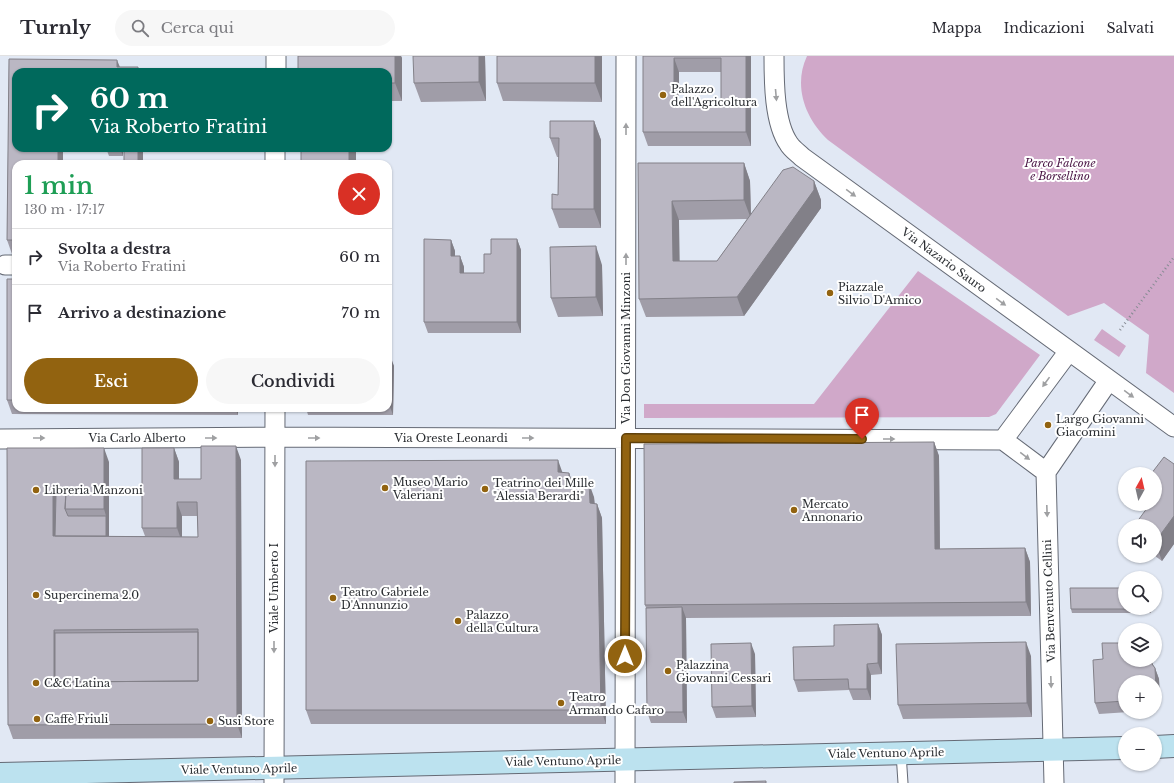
<!DOCTYPE html>
<html lang="it">
<head>
<meta charset="utf-8">
<style>
	:root { --surface:#fff; --page:#f7f7f7; --text:#2b2b33; --muted:#7c7c81; --line:#e1e1e2; --accent:#926310 }
	body { margin:0; font-family:"Libre Baskerville",serif; background:var(--page); color:var(--text); height:100vh; display:flex; flex-direction:column; font-size:15px; white-space:nowrap }
	* { box-sizing:border-box; margin:0 }
	p { font-size:13px; color:var(--muted) }
	.icon { flex:none; width:22px; height:22px; fill:none; stroke:currentColor; stroke-width:2; stroke-linecap:round; stroke-linejoin:round }
	.map { position:relative; flex:1; overflow:hidden }
	.panel { position:absolute; left:12px; top:104px; width:380px; height:252px; display:flex; flex-direction:column; background:var(--surface); border-radius:12px; box-shadow:0 1px 3px #0004 }
	.panel>* { flex:none }
	.hud { position:absolute; left:12px; top:12px; width:380px; height:84px; border-radius:12px; box-shadow:0 1px 3px #0004; background:#00695c; color:#fff; overflow:hidden }
	.needle { width:26px; rotate:8deg }
	.controls { position:absolute; left:1118px; top:411px; display:grid; gap:8px }
	.controls a { display:grid; place-items:center; width:44px; height:44px; border-radius:50%; background:var(--surface); box-shadow:0 1px 3px #0004; font-size:20px }
	.pin { position:absolute; display:grid; place-items:center; width:34px; height:34px; color:#fff; margin:-41px -17px; border-radius:50% 50% 50% 0; rotate:-45deg; box-shadow:0 0 4px #0007 }
	.pin .icon { rotate:45deg }
	.me { position:absolute; width:44px; margin:-22px; rotate:0deg; stroke-linejoin:round; filter:drop-shadow(0 0 3px #0008) }
	.turn { display:flex; align-items:center; gap:14px; height:84px; padding:0 12px; font-size:18px }
	.turn .icon { width:52px; height:52px; stroke-width:2.5 }
	.turn b { display:block; font-size:28px; line-height:34px }
	.round { display:grid; place-items:center; flex:none; width:42px; height:42px; border-radius:21px; background:var(--page) }
	.summary { display:flex; align-items:center; justify-content:space-between; height:68px; padding:0 12px }
	h1 { font-size:24px; font-weight:600; line-height:30px; color:#1e9e55 }
	.primary-button { display:flex; gap:8px; margin-top:auto; padding:8px 12px }
	.primary-button a { flex:1; height:46px; border-radius:24px; background:var(--accent); color:#fff; font-size:16px; font-weight:600; line-height:46px; text-align:center }
	.primary-button a+a { background:var(--page); color:var(--text) }
	ul { padding:0; list-style:none }
	li { display:flex; align-items:center; gap:12px; height:56px; padding:0 12px; border-top:1px solid var(--line) }
	li div { flex:1 }
	li b { display:block; font-size:15px }
	li em { font-style:normal }
	header { display:flex; align-items:center; gap:24px; box-sizing:border-box; height:56px; padding:0 20px; background:var(--surface); border-bottom:1px solid var(--line) }
	header strong { font-size:19px }
	nav { display:flex; gap:22px; margin-inline-start:auto; font-size:14px }
	.search { width:280px; height:36px; background:var(--page); display:flex; align-items:center; gap:10px; box-sizing:border-box; padding:0 14px; border-radius:22px; color:var(--muted); font-size:15px }
	.map>svg:first-child { display:block }
	.green { fill:#d0a8c9 }
	.lines { fill:none; stroke-linecap:round; stroke-linejoin:round }
	.lane-casing { stroke:#656a75; stroke-width:11 }
	.street-casing { stroke:#656a75; stroke-width:21 }
	.secondary-casing { stroke:#656a75; stroke-width:24 }
	.path { stroke:#868b93; stroke-width:2.5; stroke-dasharray:1 3; stroke-linecap:butt }
	.lane { stroke:#fff; stroke-width:9 }
	.street { stroke:#fff; stroke-width:19 }
	.secondary { stroke:#bce2ef; stroke-width:22 }
	.wall { fill:#a09da8; fill-rule:evenodd }
	.shaded-wall { fill:#828088 }
	.building { fill:#bab7c3; stroke:#828088; fill-rule:evenodd }
	.oneway { fill:#9fa0a2 }
	.route-casing { stroke:#5f400a; stroke-width:10 }
	.route { stroke:#926310; stroke-width:7 }
	.poi-dot { fill:#926310; stroke:#fff; stroke-width:1.5 }
	.labels { text-anchor:middle; stroke-width:4; stroke-linejoin:round; paint-order:stroke }
	.poi-label { font-size:11px; fill:#2a2d31; stroke:#fff; text-anchor:start }
	.park-label { font-size:11px; font-style:italic; fill:#481343; stroke:#fff }
	.street-label { font-size:11px; fill:#2a2d31; stroke:#fff }
</style>
</head>
<body>
<header>
<strong>Turnly</strong>
<div class="search"><svg class="icon" aria-label="search" viewBox="0 0 24 24"><circle cx="10" cy="10" r="6"/><path d="M15 15l6 6"/></svg>Cerca qui</div>
<nav><a>Mappa</a><a>Indicazioni</a><a>Salvati</a></nav>
</header>
<div class="map">
<svg width="1174" height="727" viewBox="0 0 1174 727">
	<rect width="100%" height="100%" fill="#e1e8f4"/>
	<path class="green" d="M807 0H1174V337L1146 317 1149 279 1104 247 1068 260 828 84C805 62 793 30 807 0Z
		M918 215 1040 299 996 358 989 361 644 362V348H814Z
		M1102 273 1126 290 1119 301 1094 284Z"/>
	<g class="lines">
		<defs>
			<path id="lane" d="M901 697 903 727"/>
			<path id="street" d="M276 0V16
				M774 0C774 25 774 67 789 88 792 93 798 97 802 101L1174 371
				M275 108V92
				M5 209H16
				M0 383 275 381 1003 384
				M1003 384 1069 295
				M1003 384 1046 416
				M1046 416 1054 727
				M1046 416 1109 324
				M274 727 275 352
				M625 727 626 0"/>
			<path id="secondary" d="M1155 691 1174 690
				M0 718 1125 692"/>
		</defs>
		<use href="#lane" class="lane-casing"/>
		<use href="#street" class="street-casing"/>
		<use href="#secondary" class="secondary-casing"/>
		<path class="path" d="M1120 274 1174 201"/>
		<use href="#lane" class="lane"/>
		<use href="#street" class="street"/>
		<use href="#secondary" class="secondary"/>
	</g>
	<path class="wall" d="M298 0H401L402 2V45H388V16Z
		M485 0 486 45 421 46 414 27Z
		M497 0H602V46L503 45 497 27Z
		M643 0H751V90H648L643 76ZM679 16H721V49H679Z
		M9 3 120 11 16 16V92H63V108H16V198H12L7 184Z
		M594 65 601 84V172H559L552 153 558 139 559 101H557L550 82Z
		M106 92H123V100H109Z
		M638 107H744L750 125 751 158 814 125 821 144V152L744 260 646 261 639 243ZM747 163 717 205H679V164Z
		M517 183 521 194V277H428L424 266 451 184 455 195V200H460L464 211V217H484L491 198Z
		M602 209 603 260 558 261 551 242Z
		M16 223V352H238V359L12 358 7 344Z
		M388 299 394 310 393 359H308L306 352H388Z
		M934 386 939 400 940 493 1025 492 1030 506 1031 560 686 562 687 667H651L647 656 646 552 645 549Z
		M7 392 109 406V480H145L142 472 174 392 179 406V423H201L241 404 242 682 13 683 8 669ZM182 460H197L198 481H182Z
		M1174 408V488L1162 505 1155 500V470L1149 448H1155V418Z
		M563 417H569L573 427 594 441 595 448H597L602 462 606 668H311L306 654Z
		M1125 552H1151V557H1072L1071 553Z
		M878 568 882 579V618L871 619V644H853L849 634 798 636 794 624 834 590Z
		M755 598 756 661 716 662 712 651Z
		M1031 600 1032 661 903 663 898 649Z
		M1125 604H1152L1153 609 1155 612 1159 623 1160 644H1155V626H1125V656H1129L1099 658 1095 647Z"/>
	<path class="shaded-wall" d="M395 0H401L402 2V45L395 27Z
		M479 0H485L486 45 479 26Z
		M595 0H602V46L595 27Z
		M746 0H751V90L746 76Z
		M674 2 679 16V63L674 49Z
		M117 4 122 16 117 11Z
		M594 65 601 84V172L594 153Z
		M58 92H63V108H58Z
		M120 92H123V100Z
		M138 92H143V108H138Z
		M349 92H356V108H349Z
		M744 107 750 125 751 163 744 144Z
		M814 125 821 144V152L744 260 737 241Z
		M672 145 679 164 680 224 673 205Z
		M517 183 521 194V277L517 266Z
		M451 184 455 195V211L451 200Z
		M596 190 602 209 603 260 596 241Z
		M460 200 464 211V228L460 217Z
		M390 299 394 310 393 359 389 348Z
		M235 352H238V359Z
		M934 386 939 400 940 507 935 493Z
		M236 390 241 404 242 682 237 668Z
		M104 392 109 406V494L106 486V460L104 453Z
		M174 392 179 406V437L174 423Z
		M558 404 563 418 558 416Z
		M569 417 574 431 569 426Z
		M589 427 594 441 595 461 590 447Z
		M53 432 58 446V487L53 480Z
		M177 446 182 460V486L177 472Z
		M597 448 602 462 606 668 601 654Z
		M1174 460V488L1162 505 1155 486Z
		M1025 492 1030 506 1031 560 1026 546Z
		M682 551 686 562 687 667 683 656Z
		M878 568 882 579V618L878 607Z
		M54 574 59 588V629L54 626Z
		M1026 586 1031 600 1032 661 1027 647Z
		M751 587 755 598 756 661 752 650Z
		M1149 604H1152L1153 616Z
		M867 608 871 619V644L867 633Z
		M1155 612 1159 623 1160 644 1156 633Z"/>
	<path class="building" d="M298 0H395V27H388V16H298Z
		M413 0H479V26L414 27Z
		M497 0H595V27H497Z
		M643 0H746V76H643ZM674 2H721V49H674Z
		M9 3 117 4V11H138V16H16V92H58V108H16V184H7Z
		M208 13H218L221 16H205Z
		M550 65H594V153H552V138L558 139 559 82H550Z
		M124 92H138V108H124Z
		M301 92H349V108H301Z
		M638 107H744V144L672 145 673 205H717L783 114 793 111 814 125V134L737 241 639 243Z
		M424 183 451 184V200H460V217H484V198H491V183H517V266H424Z
		M596 190V241L551 242 550 191Z
		M7 223H16V344H7Z
		M388 299H390L389 348H388Z
		M934 386 935 493 1025 492 1026 546 645 549 644 388Z
		M201 390H236L237 668 8 669 7 392H104V453H65L66 432H53V480L198 481 197 446H177V472H142V392H174V423H201ZM198 573V625L54 626V574Z
		M1164 401 1174 408V460L1155 486V470H1134L1150 448H1155V442L1156 440 1155 439V418H1151Z
		M558 404V416L569 417V426L589 427 590 447 597 448 601 654H306V405Z
		M66 438 65 453 68 460H106V480H55L56 439Z
		M1070 532H1125V552H1150V553H1071Z
		M682 551 683 656H647L646 552Z
		M878 568V607L867 608V633H849L848 623 794 624 793 591 834 590V569Z
		M198 576V625L55 626V577Z
		M1026 586 1027 647 898 649 896 588Z
		M751 587 752 650 712 651 711 588Z
		M1102 587H1125V604H1149L1155 612 1156 633H1155V626H1125V634H1124L1125 645 1095 647 1093 604 1103 603Z
		M766 725V727H734V726Z"/>
	<defs><path id="oneway-solid" d="M-6-.8H1V-3.2L6.5 0L1 3.2V.8H-6Z"/></defs>
	<g class="oneway">
		<use href="#oneway-solid" transform="translate(776 39) rotate(85)"/>
		<use href="#oneway-solid" transform="translate(626 73) rotate(-90)"/>
		<use href="#oneway-solid" transform="translate(851 137) rotate(36)"/>
		<use href="#oneway-solid" transform="translate(626 203) rotate(-90)"/>
		<use href="#oneway-solid" transform="translate(1001 246) rotate(36)"/>
		<use href="#oneway-solid" transform="translate(1046 326) rotate(126)"/>
		<use href="#oneway-solid" transform="translate(1129 338) rotate(36)"/>
		<use href="#oneway-solid" transform="translate(39 382)"/>
		<use href="#oneway-solid" transform="translate(211 382)"/>
		<use href="#oneway-solid" transform="translate(314 382)"/>
		<use href="#oneway-solid" transform="translate(528 382)"/>
		<use href="#oneway-solid" transform="translate(889 383)"/>
		<use href="#oneway-solid" transform="translate(1025 400) rotate(37)"/>
		<use href="#oneway-solid" transform="translate(275 405) rotate(90)"/>
		<use href="#oneway-solid" transform="translate(1047 455) rotate(88)"/>
		<use href="#oneway-solid" transform="translate(274 591) rotate(90)"/>
		<use href="#oneway-solid" transform="translate(1051 626) rotate(88)"/>
	</g>
	<g class="lines">
		<defs>
			<path id="route" d="M625 600 626 382 862 383"/>
		</defs>
		<use href="#route" class="route-casing"/>
		<use href="#route" class="route"/>
	</g>
	<g class="poi-dot">
		<circle cx="663" cy="39" r="4"/>
		<circle cx="830" cy="237" r="4"/>
		<circle cx="1048" cy="369" r="4"/>
		<circle cx="385" cy="432" r="4"/>
		<circle cx="485" cy="433" r="4"/>
		<circle cx="36" cy="434" r="4"/>
		<circle cx="794" cy="454" r="4"/>
		<circle cx="36" cy="539" r="4"/>
		<circle cx="333" cy="542" r="4"/>
		<circle cx="458" cy="565" r="4"/>
		<circle cx="668" cy="615" r="4"/>
		<circle cx="36" cy="627" r="4"/>
		<circle cx="561" cy="647" r="4"/>
		<circle cx="37" cy="663" r="4"/>
		<circle cx="210" cy="665" r="4"/>
	</g>
	<g class="labels">
		<g class="poi-label">
			<text x="671" y="37">Palazzo<tspan x="671" dy="13">dell'Agricoltura</tspan></text>
			<text x="838" y="235">Piazzale<tspan x="838" dy="13">Silvio D'Amico</tspan></text>
			<text x="1056" y="367">Largo Giovanni<tspan x="1056" dy="13">Giacomini</tspan></text>
			<text x="393" y="430">Museo Mario<tspan x="393" dy="13">Valeriani</tspan></text>
			<text x="493" y="431">Teatrino dei Mille<tspan x="493" dy="13">"Alessia Berardi"</tspan></text>
			<text x="44" y="438">Libreria Manzoni</text>
			<text x="802" y="452">Mercato<tspan x="802" dy="13">Annonario</tspan></text>
			<text x="341" y="540">Teatro Gabriele<tspan x="341" dy="13">D'Annunzio</tspan></text>
			<text x="44" y="543">Supercinema 2.0</text>
			<text x="466" y="563">Palazzo<tspan x="466" dy="13">della Cultura</tspan></text>
			<text x="676" y="613">Palazzina<tspan x="676" dy="13">Giovanni Cessari</tspan></text>
			<text x="44" y="631">C&amp;C Latina</text>
			<text x="569" y="645">Teatro<tspan x="569" dy="13">Armando Cafaro</tspan></text>
			<text x="45" y="667">Caffè Friuli</text>
			<text x="218" y="669">Susi Store</text>
		</g>
		<g class="park-label">
			<text x="1060" y="111">Parco Falcone<tspan x="1060" dy="13">e Borsellino</tspan></text>
		</g>
		<g class="street-label">
			<text transform="translate(944 204) rotate(36)" y="4">Via Nazario Sauro</text>
			<text transform="translate(626 292) rotate(-90)" y="4">Via Don Giovanni Minzoni</text>
			<text x="137" y="386">Via Carlo Alberto</text>
			<text x="451" y="386">Via Oreste Leonardi</text>
			<text transform="translate(274 532) rotate(-90)" y="4">Viale Umberto I</text>
			<text transform="translate(1049 545) rotate(-92)" y="4">Via Benvenuto Cellini</text>
			<text transform="translate(886 697) rotate(-1)" y="4">Viale Ventuno Aprile</text>
			<text transform="translate(563 705) rotate(-1)" y="4">Viale Ventuno Aprile</text>
			<text transform="translate(239 713) rotate(-1)" y="4">Viale Ventuno Aprile</text>
		</g>
	</g>
</svg>
<div class="controls">
<a><svg class="needle" viewBox="-14 -14 28 28"><path d="M0-13l5 13h-10z" fill="#e53935"/><path d="M0 13l5-13h-10z" fill="#7c7c81"/></svg></a>
<a><svg class="icon" aria-label="sound" viewBox="0 0 24 24"><path d="M4 9h4l5-4v14l-5-4H4zM17 9q2 3 0 6"/></svg></a>
<a><svg class="icon" aria-label="search" viewBox="0 0 24 24"><circle cx="10" cy="10" r="6"/><path d="M15 15l6 6"/></svg></a>
<a><svg class="icon" aria-label="layers" viewBox="0 0 24 24"><path d="M12 4l9 5-9 5-9-5zM3 14l9 5 9-5"/></svg></a>
<a>+</a>
<a>−</a>
</div>
<div class="pin" style="left:862px;top:383px;background:#d93025"><svg class="icon" aria-label="arrive" viewBox="0 0 24 24"><path d="M6 21V4h12l-3 4 3 4H6"/></svg></div>
<svg class="me" style="left:625px;top:600px" viewBox="-20 -20 40 40"><circle r="17" fill="#926310" stroke="#fff" stroke-width="3"/><path d="M0-11L8 9 0 5-8 9z" fill="#fff"/></svg>
<div class="hud">
<div class="turn"><svg class="icon" aria-label="right" viewBox="0 0 24 24"><path d="M7 20v-9h11M14 6l5 5-5 5"/></svg><div><b>60 m</b>Via Roberto Fratini</div></div>
</div>
<section class="panel">
<div class="summary"><div><h1>1 min</h1><p>130 m · 17:17</p></div><a class="round" style="background:#d93025;color:#fff"><svg class="icon" aria-label="close" viewBox="0 0 24 24"><path d="M6 6l12 12M18 6L6 18"/></svg></a></div>
<ul>
<li><svg class="icon" aria-label="right" viewBox="0 0 24 24"><path d="M7 20v-9h11M14 6l5 5-5 5"/></svg><div><b>Svolta a destra</b><p>Via Roberto Fratini</p></div><em>60 m</em></li>
<li><svg class="icon" aria-label="arrive" viewBox="0 0 24 24"><path d="M6 21V4h12l-3 4 3 4H6"/></svg><div><b>Arrivo a destinazione</b></div><em>70 m</em></li>
</ul>
<div class="primary-button"><a>Esci</a><a>Condividi</a></div>
</section>
</div>
</body>
</html>
